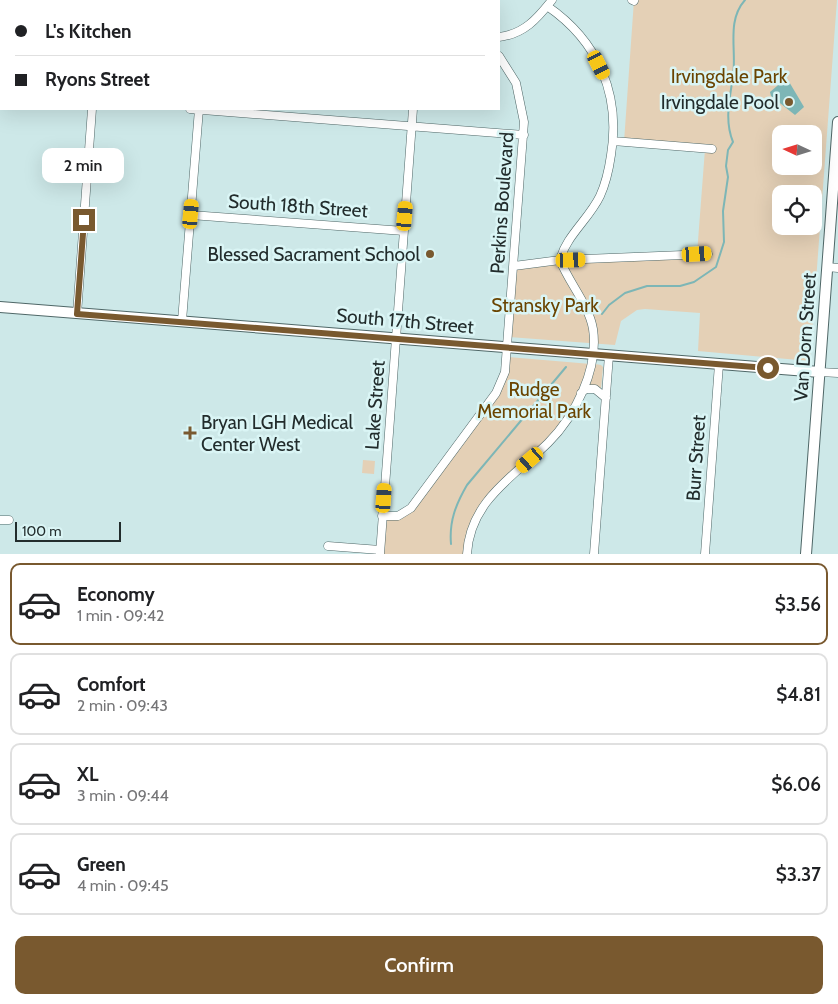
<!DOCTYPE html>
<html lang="en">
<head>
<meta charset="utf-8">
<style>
	:root { --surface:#fff; --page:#f6f6f6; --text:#202124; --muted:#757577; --line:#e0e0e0; --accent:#79592f }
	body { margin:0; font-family:Cabin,sans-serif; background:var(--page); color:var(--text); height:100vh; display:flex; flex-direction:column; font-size:19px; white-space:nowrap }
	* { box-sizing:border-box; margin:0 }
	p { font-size:16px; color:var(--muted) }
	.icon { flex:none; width:28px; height:28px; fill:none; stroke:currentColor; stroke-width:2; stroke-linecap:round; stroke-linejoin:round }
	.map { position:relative; height:554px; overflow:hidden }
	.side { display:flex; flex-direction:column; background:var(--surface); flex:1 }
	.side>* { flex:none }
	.guide { position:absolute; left:0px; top:0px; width:500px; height:110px; box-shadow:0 5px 20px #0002; display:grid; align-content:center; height:110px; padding:0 15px; background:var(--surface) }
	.needle { width:32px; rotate:274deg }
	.tools { position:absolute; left:772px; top:125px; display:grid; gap:10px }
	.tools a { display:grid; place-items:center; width:50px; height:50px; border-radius:10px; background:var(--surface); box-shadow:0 5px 20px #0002; font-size:25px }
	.scale { position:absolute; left:15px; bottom:12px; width:106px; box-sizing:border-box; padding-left:5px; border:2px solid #222c2c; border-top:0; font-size:14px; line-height:18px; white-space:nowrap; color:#222c2c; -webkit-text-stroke:4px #daf5f5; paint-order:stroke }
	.end { position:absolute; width:22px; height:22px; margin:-11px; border:6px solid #79592f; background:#fff; box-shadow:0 0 0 2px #fff }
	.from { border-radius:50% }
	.bubble { position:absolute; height:35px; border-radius:10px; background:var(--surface); box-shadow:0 5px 20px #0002; font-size:16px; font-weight:600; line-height:35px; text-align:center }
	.car { position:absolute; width:15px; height:30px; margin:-15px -8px; border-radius:6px; box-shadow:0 0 4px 1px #0007; background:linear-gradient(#f5c518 24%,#345 0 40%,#f5c518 0 76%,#345 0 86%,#f5c518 0) }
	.guide b { display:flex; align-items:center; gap:18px; height:48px; font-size:19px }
	.guide b+b { border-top:1px solid var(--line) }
	.guide i { width:12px; height:12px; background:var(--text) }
	ul { padding:9px 0 0; list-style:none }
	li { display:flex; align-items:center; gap:15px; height:82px; margin:0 10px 8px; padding:0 5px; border:2px solid var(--line); border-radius:10px }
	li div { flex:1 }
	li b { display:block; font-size:19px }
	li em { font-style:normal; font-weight:600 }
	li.current { border-color:var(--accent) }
	li>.icon { width:45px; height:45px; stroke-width:1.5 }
	.primary-button { display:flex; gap:10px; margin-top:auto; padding:10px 15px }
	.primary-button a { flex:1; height:58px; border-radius:10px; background:var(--accent); color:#fff; font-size:20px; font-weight:600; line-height:58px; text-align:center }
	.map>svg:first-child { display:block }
	.green { fill:#e4d0b6; fill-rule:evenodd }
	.water { fill:#7db6b6 }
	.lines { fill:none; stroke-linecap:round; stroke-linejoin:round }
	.stream { stroke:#7db6b6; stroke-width:2 }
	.minor-casing { stroke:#4f6767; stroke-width:9 }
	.major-casing { stroke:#4f6767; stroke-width:12 }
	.minor { stroke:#fff; stroke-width:8 }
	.major { stroke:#fff; stroke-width:10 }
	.route { stroke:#79592f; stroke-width:6 }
	.poi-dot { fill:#79592f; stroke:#daf5f5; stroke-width:2 }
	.labels { text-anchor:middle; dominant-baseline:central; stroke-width:5; stroke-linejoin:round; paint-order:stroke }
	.park-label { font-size:19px; fill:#6a4401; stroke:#daf5f5 }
	.poi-label { font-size:19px; fill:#222c2c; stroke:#daf5f5; text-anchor:end }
	.street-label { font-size:19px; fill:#222c2c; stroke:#daf5f5 }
</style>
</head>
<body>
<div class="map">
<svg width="838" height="554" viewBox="0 0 838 554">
	<rect width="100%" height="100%" fill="#cde8e8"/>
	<!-- green -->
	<path class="green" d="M634,0H837L810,361L698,351L700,313L645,309L637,310L621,321L615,345L509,337L514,266L697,254L705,149L624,142ZM781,134H814V166H781ZM781,194H814V226H781Z
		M507,357L591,364L589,375L561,428L481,507L467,554H380L382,516L405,513L496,393Z
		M595,364L601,365L603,367L601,389L589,386Z
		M363,460L375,461L374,474L362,473Z"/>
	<!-- water -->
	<path class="water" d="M784,80H788L804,107L795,115L771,96L770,92Z"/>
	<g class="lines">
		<!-- stream -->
		<path class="stream" d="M602,314L609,305L625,293L647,286H680L694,282L716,267L724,242L723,211L728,177L726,166L728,150L733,142C724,120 730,98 733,76C737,51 726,21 745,0
			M451,544C449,521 456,504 467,485L566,367"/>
		<defs>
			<path id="minor" d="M160,0L176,1
				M632,0L634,1
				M100,1V0
				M207,1V0
				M314,1V0
				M421,1V0
				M499,37C524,34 537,19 552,0
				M0,94H1
				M190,109L524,135
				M613,141L712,149
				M191,215L404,231
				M514,266L560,260L708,254
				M827,267L838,268
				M77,314L92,109
				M182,321L199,109
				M820,372L838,373
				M581,393L586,389H595L606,398
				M382,516H398L411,508L496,393L505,372L524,122L516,83L499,56
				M0,520H9
				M328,546L380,550
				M380,554L413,109
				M467,554C470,501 513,477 548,443C575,416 599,369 593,329C589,305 569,283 560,260C566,236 589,219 600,196C606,183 609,169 611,155C621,94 598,41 547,6
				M594,554L609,355
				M705,554L719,364"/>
			<path id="major" d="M0,307L820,372
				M806,554L838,122"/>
		</defs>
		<!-- minor casing -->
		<use href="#minor" class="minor-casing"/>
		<!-- major casing -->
		<use href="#major" class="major-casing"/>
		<!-- minor -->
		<use href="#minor" class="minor"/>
		<!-- major -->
		<use href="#major" class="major"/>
	</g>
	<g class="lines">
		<!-- route -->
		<path class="route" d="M84,220L77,314L768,368"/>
	</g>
	<!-- markers -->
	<g class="poi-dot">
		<circle cx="789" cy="102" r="5"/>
		<circle cx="430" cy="254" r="5"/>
		<path d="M187.5 425.5h5v5h5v5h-5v5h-5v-5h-5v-5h5z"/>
	</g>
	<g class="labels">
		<!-- park labels -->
		<g class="park-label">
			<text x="729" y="76">Irvingdale Park</text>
			<text x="545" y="305">Stransky Park</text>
			<text x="534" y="389">Rudge<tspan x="534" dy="22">Memorial Park</tspan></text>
		</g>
		<!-- poi labels -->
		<g class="poi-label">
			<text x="779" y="102">Irvingdale Pool</text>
			<text x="420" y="254">Blessed Sacrament School</text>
			<text x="201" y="422" text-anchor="start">Bryan LGH Medical<tspan x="201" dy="22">Center West</tspan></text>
		</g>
		<!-- street labels -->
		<g class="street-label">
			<text transform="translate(502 203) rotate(-86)">Perkins Boulevard</text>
			<text transform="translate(298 206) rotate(4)">South 18th Street</text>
			<text transform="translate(405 321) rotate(5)">South 17th Street</text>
			<text transform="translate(805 337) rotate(-86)">Van Dorn Street</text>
			<text transform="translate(375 405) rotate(-86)">Lake Street</text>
			<text transform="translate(696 458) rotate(-86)">Burr Street</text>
		</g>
	</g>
</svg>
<div class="tools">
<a><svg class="needle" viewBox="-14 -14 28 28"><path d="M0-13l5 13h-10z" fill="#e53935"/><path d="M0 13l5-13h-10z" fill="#757577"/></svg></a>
<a><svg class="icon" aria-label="locate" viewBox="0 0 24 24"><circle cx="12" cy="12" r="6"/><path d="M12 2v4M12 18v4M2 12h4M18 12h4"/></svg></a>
</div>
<div class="scale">100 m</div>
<i class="end from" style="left:768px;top:368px"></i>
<i class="end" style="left:84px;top:220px"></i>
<div class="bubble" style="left:42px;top:148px;width:82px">2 min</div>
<i class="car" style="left:599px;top:65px;rotate:153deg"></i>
<i class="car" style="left:191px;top:214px;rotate:5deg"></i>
<i class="car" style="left:405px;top:216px;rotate:5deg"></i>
<i class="car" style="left:697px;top:254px;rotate:87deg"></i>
<i class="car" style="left:571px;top:260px;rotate:88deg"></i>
<i class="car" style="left:530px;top:460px;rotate:229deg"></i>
<i class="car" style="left:384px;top:498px;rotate:4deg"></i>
<div class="guide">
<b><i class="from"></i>L's Kitchen</b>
<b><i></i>Ryons Street</b>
</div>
</div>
<section class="side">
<ul>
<li class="current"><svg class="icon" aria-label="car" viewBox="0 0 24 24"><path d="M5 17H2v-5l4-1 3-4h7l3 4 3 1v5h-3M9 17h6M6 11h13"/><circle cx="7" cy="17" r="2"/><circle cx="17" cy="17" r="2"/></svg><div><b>Economy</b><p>1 min · 09:42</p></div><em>$3.56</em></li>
<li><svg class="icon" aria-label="car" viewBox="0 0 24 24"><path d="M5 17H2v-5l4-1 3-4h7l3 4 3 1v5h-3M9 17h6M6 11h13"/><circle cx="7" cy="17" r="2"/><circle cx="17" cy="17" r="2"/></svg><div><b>Comfort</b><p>2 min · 09:43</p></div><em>$4.81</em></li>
<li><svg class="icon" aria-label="car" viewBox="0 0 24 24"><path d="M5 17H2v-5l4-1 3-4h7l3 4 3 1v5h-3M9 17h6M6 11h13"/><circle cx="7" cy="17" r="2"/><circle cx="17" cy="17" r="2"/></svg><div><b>XL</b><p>3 min · 09:44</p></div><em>$6.06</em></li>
<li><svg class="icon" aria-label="car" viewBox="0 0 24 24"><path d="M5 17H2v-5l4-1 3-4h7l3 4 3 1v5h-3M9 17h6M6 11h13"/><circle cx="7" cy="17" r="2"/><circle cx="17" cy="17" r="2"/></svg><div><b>Green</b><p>4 min · 09:45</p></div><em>$3.37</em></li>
</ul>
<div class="primary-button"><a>Confirm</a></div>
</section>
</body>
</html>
